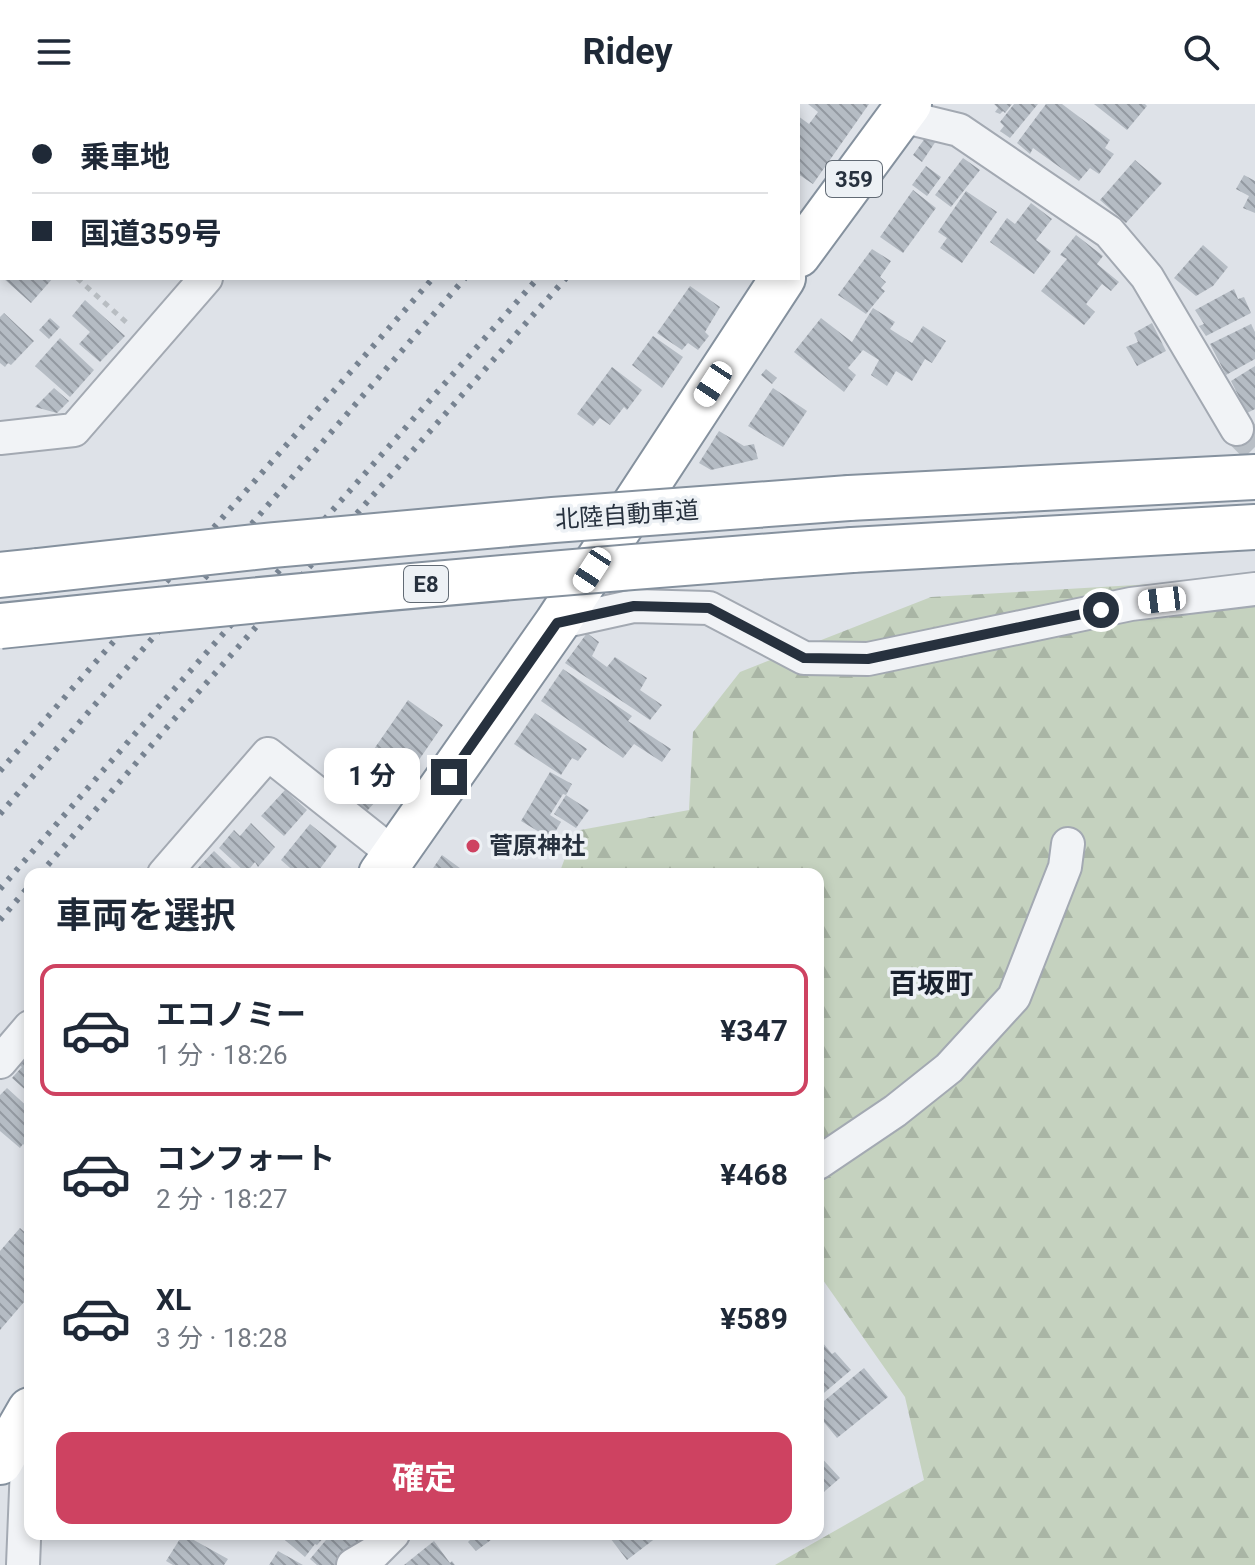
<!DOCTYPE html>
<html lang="ja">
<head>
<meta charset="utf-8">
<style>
	:root { --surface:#fff; --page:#f6f6f7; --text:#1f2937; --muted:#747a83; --line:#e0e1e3; --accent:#ce4261 }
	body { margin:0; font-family:Roboto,"Noto Sans JP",sans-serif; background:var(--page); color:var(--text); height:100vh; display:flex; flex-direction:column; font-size:30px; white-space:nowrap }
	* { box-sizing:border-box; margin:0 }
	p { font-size:26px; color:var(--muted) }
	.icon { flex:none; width:44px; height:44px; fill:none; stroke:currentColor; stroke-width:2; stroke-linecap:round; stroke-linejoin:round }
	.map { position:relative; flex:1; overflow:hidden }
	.sheet { position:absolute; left:24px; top:764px; width:800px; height:672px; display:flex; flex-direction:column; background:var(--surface); border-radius:16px; box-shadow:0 4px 12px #0003 }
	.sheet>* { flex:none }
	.top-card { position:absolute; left:0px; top:0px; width:800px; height:176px; box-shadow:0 4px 12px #0003; display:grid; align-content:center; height:176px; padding:0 32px; background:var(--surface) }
	.end { position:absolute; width:36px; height:36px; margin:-18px; border:10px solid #27313e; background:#fff; box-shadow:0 0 0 4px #fff }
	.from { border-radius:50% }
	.bubble { position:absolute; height:56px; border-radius:16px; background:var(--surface); box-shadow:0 4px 12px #0003; font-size:26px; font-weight:700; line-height:56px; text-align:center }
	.car { position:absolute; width:24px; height:48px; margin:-24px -12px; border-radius:10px; box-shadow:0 0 6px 2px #0007; background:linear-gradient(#fff 24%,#345 0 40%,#fff 0 76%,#345 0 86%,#fff 0) }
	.top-card b { display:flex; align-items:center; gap:28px; height:76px; font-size:30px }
	.top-card b+b { border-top:2px solid var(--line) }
	.top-card i { width:20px; height:20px; background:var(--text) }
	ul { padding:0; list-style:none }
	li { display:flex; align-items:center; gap:24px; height:132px; margin:0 16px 12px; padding:0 16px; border:4px solid transparent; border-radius:16px }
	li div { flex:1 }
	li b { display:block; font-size:30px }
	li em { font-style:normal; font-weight:700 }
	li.on { border-color:var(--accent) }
	li>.icon { width:72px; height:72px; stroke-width:1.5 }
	h2 { padding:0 32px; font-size:36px; line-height:96px }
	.button { display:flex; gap:16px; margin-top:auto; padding:16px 32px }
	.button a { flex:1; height:92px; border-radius:16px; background:var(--accent); color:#fff; font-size:32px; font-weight:700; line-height:92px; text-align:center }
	header { display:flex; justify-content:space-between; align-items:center; height:104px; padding:0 32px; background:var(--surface); font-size:36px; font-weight:700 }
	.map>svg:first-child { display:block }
	.forest { fill:url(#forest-firs) }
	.building { fill:url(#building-back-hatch) }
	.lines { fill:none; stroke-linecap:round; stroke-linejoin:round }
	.street-tunnel { stroke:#b9bfc6; stroke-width:32; stroke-dasharray:32 16; stroke-linecap:butt }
	.street-casing { stroke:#a3a9b2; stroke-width:36 }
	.highway-casing { stroke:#85919e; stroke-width:48 }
	.path { stroke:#b8bdc2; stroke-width:5; stroke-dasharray:6 6; stroke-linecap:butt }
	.street { stroke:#f1f3f6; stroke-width:32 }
	.highway { stroke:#fff; stroke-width:44 }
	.rail { stroke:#778391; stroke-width:6; stroke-dasharray:4 8; stroke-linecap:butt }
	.highway-bridge-casing { stroke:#85919e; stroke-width:48; stroke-linecap:butt }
	.highway-bridge { stroke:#fff; stroke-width:44 }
	.route { stroke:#27313e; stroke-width:10 }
	.poi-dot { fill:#ce4261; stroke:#edf1f5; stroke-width:3 }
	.labels { text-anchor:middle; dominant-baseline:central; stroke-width:7; stroke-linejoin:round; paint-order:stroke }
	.shield { fill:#edf1f5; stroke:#626b75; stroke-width:2 }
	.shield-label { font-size:22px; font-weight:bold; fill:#27313e }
	.street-label { font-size:24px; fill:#27313e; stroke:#edf1f5 }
	.poi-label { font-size:24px; font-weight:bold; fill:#27313e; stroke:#edf1f5; text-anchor:start }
	.quarter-label { font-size:28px; font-weight:bold; fill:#1a222f; stroke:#edf1f5 }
</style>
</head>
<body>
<header><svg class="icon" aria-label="menu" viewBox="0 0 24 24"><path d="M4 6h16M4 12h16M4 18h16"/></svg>Ridey<svg class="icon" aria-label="search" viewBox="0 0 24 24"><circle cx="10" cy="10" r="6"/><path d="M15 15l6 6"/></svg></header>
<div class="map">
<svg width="1255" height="1461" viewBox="0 0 1255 1461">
	<defs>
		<pattern id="forest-firs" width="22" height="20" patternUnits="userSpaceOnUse" patternTransform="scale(2)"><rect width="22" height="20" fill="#c5d2bf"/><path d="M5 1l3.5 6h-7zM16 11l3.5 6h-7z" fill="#a9b5a5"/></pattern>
		<pattern id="building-back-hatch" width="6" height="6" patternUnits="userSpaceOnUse" patternTransform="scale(2)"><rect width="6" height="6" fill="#b5bcc4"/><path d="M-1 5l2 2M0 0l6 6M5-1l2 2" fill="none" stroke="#9399a1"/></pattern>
	</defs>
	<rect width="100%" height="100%" fill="#dee2e8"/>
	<!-- forest -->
	<path class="forest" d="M1255,474V1461H775L924,1376L905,1293L818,1169V770H559L575,727L689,706L693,628L740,568L931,493Z"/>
	<!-- building -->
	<path class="building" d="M808,0H869L813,80L798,70V12L809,20L818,8Z
		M994,0H1012L1005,9L1003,7L1000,10L995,8L998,4Z
		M1014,0H1038L1010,34L1000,27L1004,22L1000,18Z
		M1046,0H1062L1110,36L1105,44L1114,50L1099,70L1090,64L1079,77L1033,44L1030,50L1017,39Z
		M1094,0H1145L1147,2L1127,26Z
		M928,30L936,37L922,58L913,51Z
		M963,54L980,66L951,103L935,91Z
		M1135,56L1162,79L1126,119L1100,96Z
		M926,62L941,73L927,92L912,81Z
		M1244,71L1255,77V109L1243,104L1249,92L1236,85Z
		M913,86L936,104L903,149L880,133Z
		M966,87L997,108L962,159L940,144L947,134L938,128Z
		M1031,99L1052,115L1036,136L1051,147L1034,170L990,138L1007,114L1015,120Z
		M1076,131L1103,152L1097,160L1119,178L1111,187L1102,180L1086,200L1095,208L1084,221L1041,187L1067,155L1060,151Z
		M1203,141L1228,163L1213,182L1196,192L1174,174Z
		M872,145L891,157L880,173L886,178L881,184L885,187L866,210L838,191Z
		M3,174H53L31,199Z
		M690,182L720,203L705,228L709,232L698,246L688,239L682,246L657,229Z
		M1234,185L1238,195L1244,193L1251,209L1206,232L1199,222L1204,220L1195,206Z
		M85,196L125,232L100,258L79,240L90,228L72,212Z
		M873,204L895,218L890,225L912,239L923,222L946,237L932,259L925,255L912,277L896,267L887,282L871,271L879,256L863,246L848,264L856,271L844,288L794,248L821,214L852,238Z
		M4,209L34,237L11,261L8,259L5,263L0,259V213Z
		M50,214L60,223L49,235L39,226Z
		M1152,219L1166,247L1137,262L1126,243L1138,238L1134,229Z
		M1251,220L1255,228V255L1226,271L1210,240Z
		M653,232L683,253L662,284L632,261Z
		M60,234L94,266L70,293L35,262Z
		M1255,262V305L1247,309L1231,277Z
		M612,263L642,286L627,306L624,303L610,321L600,314L593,322L577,310Z
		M766,265L777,274L772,280L761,271Z
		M54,284L69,297L57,309L35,303Z
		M773,284L807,307L783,343L748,322Z
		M719,327L744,342L754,340L758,355L711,366L699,359Z
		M587,529L599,538L592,552L607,563L615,553L647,574L640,586L662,601L650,616L565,559Z
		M563,565L632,612L628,617L671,645L662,658L634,640L623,654L541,597Z
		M408,596L443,621L392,695L356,671Z
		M535,609L587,645L578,657L572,654L561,671L514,640Z
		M550,668L572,680L566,691L563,690L550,711L561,718L551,735L521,717Z
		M359,677L377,696L367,707L348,689Z
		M285,686L307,706L284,732L261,712Z
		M566,691L589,706L576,724L554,710Z
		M251,719L275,743L258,763L255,758L246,769L219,744L234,726L240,732Z
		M310,720L337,742L316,770H297L281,756Z
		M214,747L238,770H197L194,768Z
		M442,751L468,770H429Z
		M30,946V990L12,974L22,963L18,960Z
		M7,984L30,1005V1046L23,1040L20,1044L0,1027V991Z
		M20,1124L30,1133V1191L0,1226V1147Z
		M818,1233L832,1250L835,1248L851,1266L818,1294Z
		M864,1264L888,1293L837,1334L818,1311V1302Z
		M818,1350L840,1374L818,1393Z
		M183,1430L228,1455L224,1461H173L166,1457Z
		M291,1430H327L317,1441L315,1440L305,1453L285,1436Z
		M331,1430H365L369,1433L343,1452L336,1461H317L310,1455Z
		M466,1430H499L476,1447L468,1438L470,1436Z
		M607,1430H661L627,1456Z
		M434,1437L450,1459L452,1457L455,1461H404Z
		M278,1447L303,1461H269Z"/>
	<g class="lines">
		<!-- street-tunnel -->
		<path class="street-tunnel" d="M1237,325L1255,343"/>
		<defs>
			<path id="street" d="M358,2L360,0
				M901,12L959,26L1109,128L1147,173L1237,325
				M0,334L74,326L206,174
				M557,519L634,502L709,504L804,554L868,555L1131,500L1255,485
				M164,770L268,650L395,751
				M0,958L30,923
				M818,1059L895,1007L949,964L1014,893L1065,763L1068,740
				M23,1461L29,1311
				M353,1461L375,1448L393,1430"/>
			<path id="highway" d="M798,151L909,0
				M849,394L1255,373
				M852,446L1255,423
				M0,471L37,467
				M381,770L557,519L783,174
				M0,1358L30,1306"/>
		</defs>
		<!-- street casing -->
		<use href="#street" class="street-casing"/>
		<!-- highway casing -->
		<use href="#highway" class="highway-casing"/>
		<!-- path -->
		<path class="path" d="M0,105L2,106
			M77,174L127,219"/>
		<!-- street -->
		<use href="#street" class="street"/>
		<!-- highway -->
		<use href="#highway" class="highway"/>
		<!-- rail -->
		<path class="rail" d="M583,2L585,0
			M614,2L615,0
			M691,2L693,0
			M718,2L720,0
			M0,667L433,174
			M0,710L465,174
			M40,770L169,621L566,174
			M0,785L154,608L538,174
			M0,816L30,781"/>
		<defs>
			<path id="highway-bridge" d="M37,467L274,441L553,416L849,394
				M0,522C284,492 568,467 852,446"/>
		</defs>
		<!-- highway-bridge casing -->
		<use href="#highway-bridge" class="highway-bridge-casing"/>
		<!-- highway-bridge -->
		<use href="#highway-bridge" class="highway-bridge"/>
	</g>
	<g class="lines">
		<!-- route -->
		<path class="route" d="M449,673L557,519L634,502L709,504L804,554L868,555L1101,506"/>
	</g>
	<!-- markers -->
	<circle class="poi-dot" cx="473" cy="742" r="8"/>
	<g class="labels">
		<!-- shield labels -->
		<g class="shield">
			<rect x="826" y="57" width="56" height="36" rx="6"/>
			<rect x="404" y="462" width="44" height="36" rx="6"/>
		</g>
		<g class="shield-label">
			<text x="854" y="75">359</text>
			<text x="426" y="480">E8</text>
		</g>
		<!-- street labels -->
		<g class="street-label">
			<text transform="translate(627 411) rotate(-4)">北陸自動車道</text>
		</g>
		<!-- poi labels -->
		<g class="poi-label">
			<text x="489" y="742">菅原神社</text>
		</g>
		<!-- quarter labels -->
		<g class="quarter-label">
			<text x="931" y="879">百坂町</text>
		</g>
	</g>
</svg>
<i class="end from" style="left:1101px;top:506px"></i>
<i class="end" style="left:449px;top:673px"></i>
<div class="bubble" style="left:324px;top:644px;width:96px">1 分</div>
<i class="car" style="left:713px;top:280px;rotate:213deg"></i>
<i class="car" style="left:592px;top:466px;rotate:213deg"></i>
<i class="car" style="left:1162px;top:496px;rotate:263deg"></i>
<div class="top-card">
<b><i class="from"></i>乗車地</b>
<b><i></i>国道359号</b>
</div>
<section class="sheet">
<h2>車両を選択</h2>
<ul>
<li class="on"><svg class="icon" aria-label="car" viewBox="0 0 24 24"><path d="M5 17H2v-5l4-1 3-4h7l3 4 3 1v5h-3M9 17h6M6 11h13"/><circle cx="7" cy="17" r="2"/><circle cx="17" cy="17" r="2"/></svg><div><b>エコノミー</b><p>1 分 · 18:26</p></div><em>¥347</em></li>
<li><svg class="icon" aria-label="car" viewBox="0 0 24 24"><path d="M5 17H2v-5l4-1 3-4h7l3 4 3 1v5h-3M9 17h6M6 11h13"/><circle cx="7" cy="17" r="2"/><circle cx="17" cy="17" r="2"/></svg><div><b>コンフォート</b><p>2 分 · 18:27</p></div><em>¥468</em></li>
<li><svg class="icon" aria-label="car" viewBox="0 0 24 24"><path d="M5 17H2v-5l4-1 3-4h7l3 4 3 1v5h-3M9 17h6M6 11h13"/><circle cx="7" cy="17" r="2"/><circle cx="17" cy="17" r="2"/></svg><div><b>XL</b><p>3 分 · 18:28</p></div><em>¥589</em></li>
</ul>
<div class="button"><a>確定</a></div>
</section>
</div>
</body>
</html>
